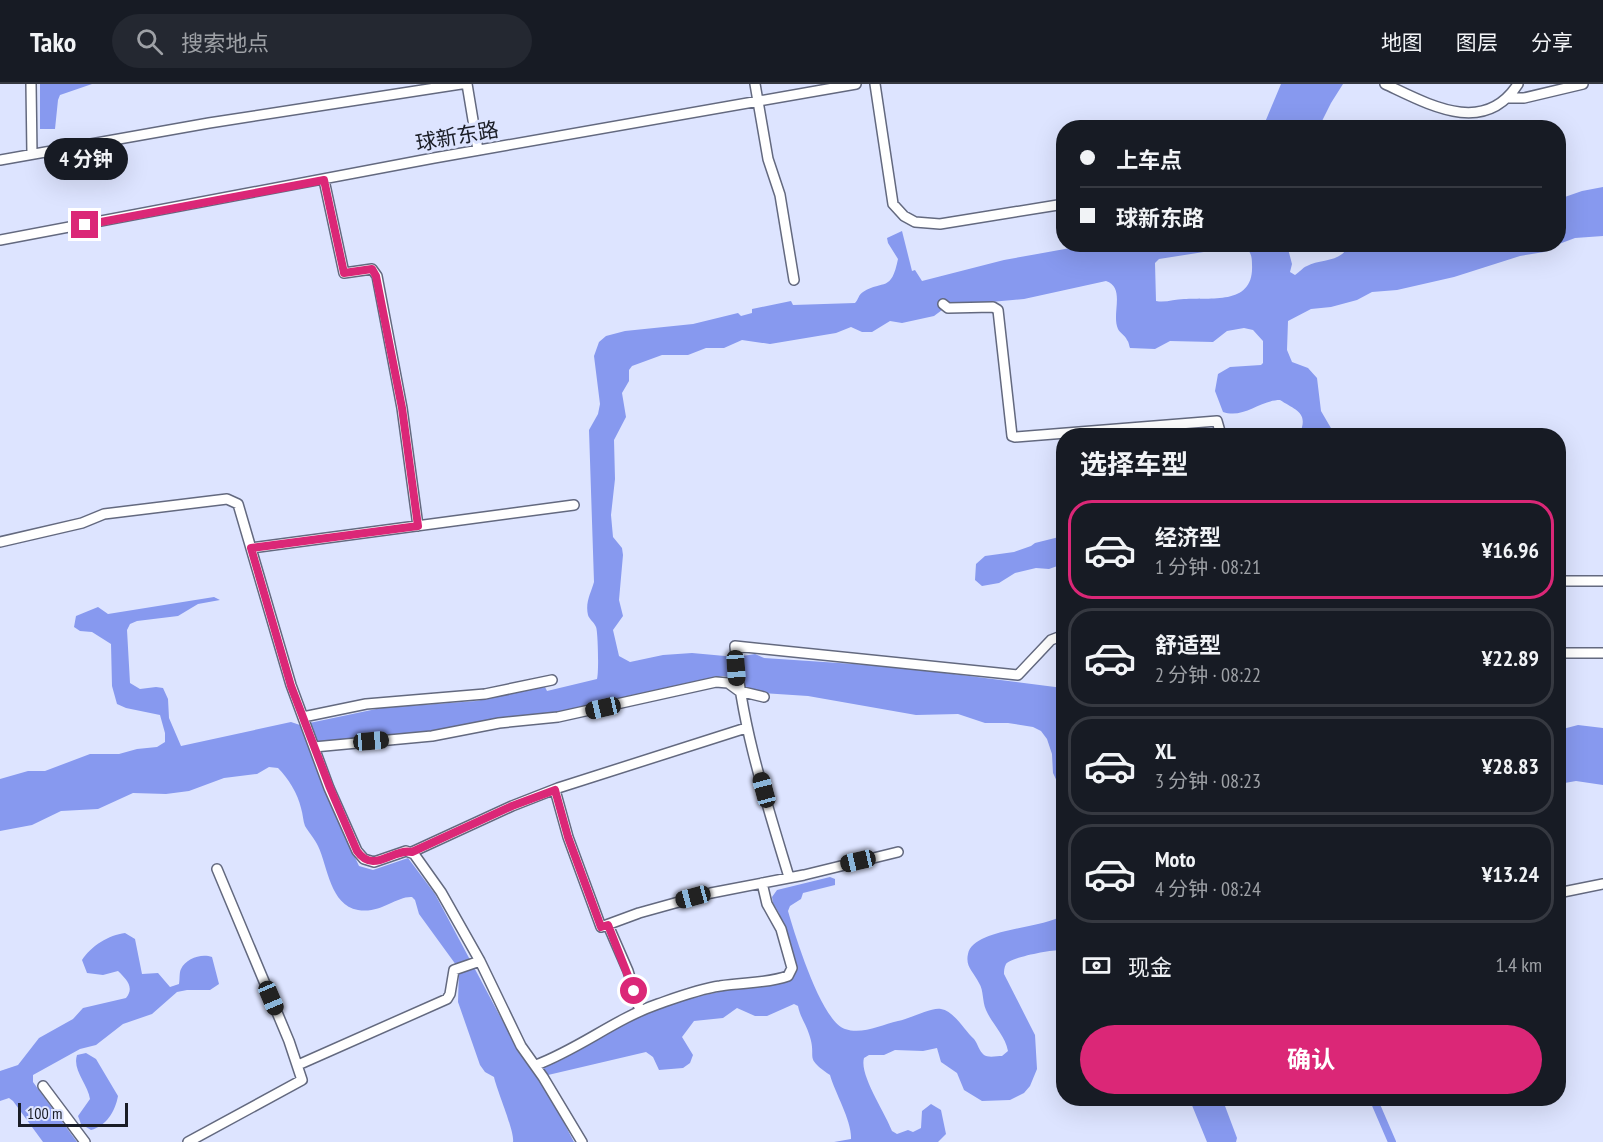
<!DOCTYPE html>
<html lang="zh">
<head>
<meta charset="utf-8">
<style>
	:root { --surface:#171b24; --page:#242831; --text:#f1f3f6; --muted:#9ea1a6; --line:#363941; --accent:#db2777 }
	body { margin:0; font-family:"PT Sans Narrow","Noto Sans SC",sans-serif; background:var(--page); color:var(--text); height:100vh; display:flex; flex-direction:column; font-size:22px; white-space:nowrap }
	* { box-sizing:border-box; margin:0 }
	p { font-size:20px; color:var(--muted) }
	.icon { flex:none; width:33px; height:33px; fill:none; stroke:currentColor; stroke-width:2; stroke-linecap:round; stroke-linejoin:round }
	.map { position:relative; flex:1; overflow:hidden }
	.sheet { position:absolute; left:1056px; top:344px; width:510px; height:678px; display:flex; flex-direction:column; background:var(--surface); border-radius:24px; box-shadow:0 6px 24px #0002 }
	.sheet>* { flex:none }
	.banner { position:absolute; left:1056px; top:36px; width:510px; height:132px; border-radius:24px; box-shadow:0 6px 24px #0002; display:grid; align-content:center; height:132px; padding:0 24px; background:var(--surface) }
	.scale { position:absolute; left:18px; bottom:15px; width:110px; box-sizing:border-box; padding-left:6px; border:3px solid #1a1d26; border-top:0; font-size:16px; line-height:21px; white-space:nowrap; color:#1a1d26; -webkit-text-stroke:4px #dde4ff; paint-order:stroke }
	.end { position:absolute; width:27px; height:27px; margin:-14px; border:8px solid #db2777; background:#fff; box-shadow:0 0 0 3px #fff }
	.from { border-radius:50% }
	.bubble { position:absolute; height:42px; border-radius:21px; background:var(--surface); box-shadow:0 6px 24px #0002; font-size:20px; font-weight:700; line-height:42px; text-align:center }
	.car { position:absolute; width:18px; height:36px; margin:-18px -9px; border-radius:8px; box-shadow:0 0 4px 2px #0007; background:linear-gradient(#222 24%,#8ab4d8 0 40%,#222 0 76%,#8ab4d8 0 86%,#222 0) }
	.banner b { display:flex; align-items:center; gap:21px; height:57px; font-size:22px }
	.banner b+b { border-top:2px solid var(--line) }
	.banner i { width:15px; height:15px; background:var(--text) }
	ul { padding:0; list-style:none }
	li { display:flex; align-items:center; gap:18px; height:99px; margin:0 12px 9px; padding:0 12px; border:3px solid var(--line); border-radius:24px }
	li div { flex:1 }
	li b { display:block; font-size:22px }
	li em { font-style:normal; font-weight:700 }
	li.active { border-color:var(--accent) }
	li>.icon { width:54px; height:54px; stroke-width:1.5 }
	h2 { padding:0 24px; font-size:27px; line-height:72px }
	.pay { display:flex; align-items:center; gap:15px; height:66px; padding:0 24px; font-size:22px }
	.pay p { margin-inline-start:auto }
	.action { display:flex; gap:12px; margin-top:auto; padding:12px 24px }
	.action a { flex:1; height:69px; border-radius:36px; background:var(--accent); color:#fff; font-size:24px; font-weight:700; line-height:69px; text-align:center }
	header { display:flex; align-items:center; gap:36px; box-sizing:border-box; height:84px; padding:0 30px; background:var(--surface); border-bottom:2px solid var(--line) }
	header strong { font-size:28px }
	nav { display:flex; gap:33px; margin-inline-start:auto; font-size:21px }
	.search { width:420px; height:54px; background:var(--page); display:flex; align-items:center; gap:15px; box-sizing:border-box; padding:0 21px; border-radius:33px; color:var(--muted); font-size:22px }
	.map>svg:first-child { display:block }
	.water { fill:#8799ef; fill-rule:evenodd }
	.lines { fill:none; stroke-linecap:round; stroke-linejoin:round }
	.canal { stroke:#8799ef; stroke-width:8 }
	.minor-casing { stroke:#63697f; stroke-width:12 }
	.minor { stroke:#fff; stroke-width:9 }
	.route { stroke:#db2777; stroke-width:8 }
	.labels { text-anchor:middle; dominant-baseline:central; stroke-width:6; stroke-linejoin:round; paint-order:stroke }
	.street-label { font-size:21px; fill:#1a1d26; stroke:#dde4ff }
</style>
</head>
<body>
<header>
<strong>Tako</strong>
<div class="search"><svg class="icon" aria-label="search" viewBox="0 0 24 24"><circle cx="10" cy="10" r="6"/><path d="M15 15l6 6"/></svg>搜索地点</div>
<nav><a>地图</a><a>图层</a><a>分享</a></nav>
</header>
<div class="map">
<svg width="1603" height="1058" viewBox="0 0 1603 1058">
	<rect width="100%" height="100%" fill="#dde4ff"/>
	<!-- water -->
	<path class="water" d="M40,0H92L60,11L58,16L55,45H40Z
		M1281,0H1343L1331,19L1319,43H1263Z
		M1603,103V152L1575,154L1559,160V115L1582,107Z
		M902,147L912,187L915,186L922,197L1004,176L1087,161H1287L1292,180L1290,188L1295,191C1300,188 1302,184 1307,182C1319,175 1345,178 1347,161H1558L1544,168L1520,172L1454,193L1397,206L1372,208L1357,216L1331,223L1311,225L1288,237L1287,266L1292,278L1308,284L1317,294L1321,327L1335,351H1299C1310,328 1295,326 1280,316C1260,316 1244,335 1223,328L1215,307L1218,290L1230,283L1261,281L1263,279V257L1253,246L1244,244L1227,247L1213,258L1170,257L1155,265L1130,264C1129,262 1129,258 1127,256C1125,251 1120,249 1118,245C1111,230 1126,204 1106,197L1024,215L958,221L944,217L940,222L942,226L934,232L902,239L890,237L872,248H862L851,243L836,249L770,260L742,256L724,264H706L688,271H662L632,282L629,286V297L622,309L626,333L614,356L615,395L611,431L613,453L622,464L623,471L619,516L623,532L613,546L619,572L630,578L663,571L692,569L736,573L755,570L764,574L899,583L1063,604V710L1053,689L1052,670L1047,655L1041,647L1033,643L1008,639H985L958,630L916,631L808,612L761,609L741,602L740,595L723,592L539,632L444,646L311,660L324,706L359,782L373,786L408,774L435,810L518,966L538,989L574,1058H513C515,1048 497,1007 494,993L485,988L480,981L458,918L459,885L419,830L415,816L412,813C396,812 381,830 358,826C330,821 328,783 318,762C315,755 309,749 305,742C303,737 303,730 301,724C298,710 288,694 278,684L269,683L257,690L224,694L189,707L166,710L133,709L98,725L61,727L32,741L0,747V695L28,687H45L90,670H119L137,665L157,663L165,658V649L160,631L126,624L117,620L112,602L111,560L92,548L80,547L74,543L76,532L98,523L108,530L214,513L220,516L198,520L178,532L137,537L130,540L127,546L130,599L140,605L156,603L163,604L168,615L169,634L181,662L291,638L300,641L381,624L476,617L545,603L547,607L597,595C599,589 598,547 596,543C594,538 589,535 588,531C585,518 591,509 594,498L589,346L598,330L600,320L594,272L599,258L606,252L625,247L693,240L738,229L741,232L752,229V225L791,217L793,221L855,219C859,215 858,211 863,208C884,195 891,209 898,175L888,159L887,154ZM1242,162C1251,166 1252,172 1252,181C1254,222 1211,213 1184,215C1174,215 1166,219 1156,217L1155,179L1159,175Z
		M1063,452V480L1049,485L1036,484L1015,489L999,499L982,502L975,496L976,480L985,472L1014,468L1031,462L1035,459Z
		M1578,641L1603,644V701L1576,697L1559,700V646Z
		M830,793L835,795V801L803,809L801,815L790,822L788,827C795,851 821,937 845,945C862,951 881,941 898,937C910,935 931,923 941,925C954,927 965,947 974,955C978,960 979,967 984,971C988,974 997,972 1002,972L1008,967C1005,951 992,940 986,926C982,917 984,907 979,899C974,888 965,883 968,870C973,844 1044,845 1063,831V866C1054,865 1011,873 1006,880C1004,884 1004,887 1004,890L1035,951L1037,985L1030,1002L1024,1009L1010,1016L982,1017L964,1006L957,989L941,978L937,964L923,967L895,966L884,971H869L864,974C859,991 886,1030 892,1047L897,1050L908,1046L913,1048L921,1044L922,1027L931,1020L941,1026L946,1050L938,1058H834L851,1055C852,1037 835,1009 830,991C802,972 818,975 809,950C806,940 800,933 798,922L794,920L767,932H755L737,924L723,934L694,937L682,953L693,971L690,979L683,984L659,986L653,973L646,968L548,991L542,982L576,968L633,933L669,919L732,905L783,898L793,882L779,829L773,819L772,813L777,806Z
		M125,849L135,855L142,890L158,889L170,903L179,900C180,895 179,889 181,885C186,874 202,869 212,873L219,900L210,906H187L177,908L152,930L123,940L96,961L80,965L33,991V998L77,1058H43L13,1017L9,1014L0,1017V987L18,981L39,954L73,935L83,924L126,914C135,903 126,895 118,887L103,891L87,889L82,876C91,862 109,851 125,849Z
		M86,969L96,975L118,1012C115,1028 106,1042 91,1046L81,1040L78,1032L90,1015C88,1000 72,986 77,971Z
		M1189,1014H1222L1237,1054L1236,1058H1207Z"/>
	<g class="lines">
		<!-- canal -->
		<path class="canal" d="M1373,1014L1392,1058"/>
		<defs>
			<path id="minor" d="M31,0L32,70
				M467,0L478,66
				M755,0L768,75L780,111L794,196
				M875,0L893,120L904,132L915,138L940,140L1064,120
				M1385,0C1428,20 1484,53 1518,0
				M1508,14H1524L1583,0
				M0,76L209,39L461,0
				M324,96L344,189L372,185L377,192L402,324L418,442
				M0,156L434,74L856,0
				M943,220L948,224L993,223L998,226L1012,352L1015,353L1217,337L1221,351
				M0,458L82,439L104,430L227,415L238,420L291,601L329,704L357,767L364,775L374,778L406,767L414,770L441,808L480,877L521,962L543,993L582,1058
				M251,464L574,421
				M1558,497H1603
				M1558,569H1603
				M303,633L366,620L485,610L552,596
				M314,663L432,652L499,639L558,633L716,598L728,599L739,607L764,613
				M555,706L568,753L601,843L639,829L711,809L804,791L898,768
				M412,768L512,722L558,704L746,644
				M789,793C766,717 741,641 735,562L1018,591L1051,556L1064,551
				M1558,809L1603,800
				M608,841L628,887L640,927
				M298,981L447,915L450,910L454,886L480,877
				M536,981C579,965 615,935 658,920C678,913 699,905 720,902C742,898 766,900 788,892L792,884L781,845L767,820L762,799
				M43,1002L85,1058
				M188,1058L302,996L289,957L217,785"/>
		</defs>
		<!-- minor casing -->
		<use href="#minor" class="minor-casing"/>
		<!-- minor -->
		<use href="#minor" class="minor"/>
	</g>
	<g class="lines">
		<!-- route -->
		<path class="route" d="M85,141L324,96L344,189L372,185L376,192L402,324L418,442L251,464L291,602L330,704L357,767C374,791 392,764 412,768L512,722L555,706L568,753L601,843L608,841L634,907"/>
	</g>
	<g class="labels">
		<!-- street labels -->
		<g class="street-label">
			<text transform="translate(457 52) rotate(-10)">球新东路</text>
		</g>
	</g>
</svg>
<div class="scale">100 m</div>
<i class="end from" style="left:634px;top:907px"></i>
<i class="end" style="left:85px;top:141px"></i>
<div class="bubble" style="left:44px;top:54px;width:84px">4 分钟</div>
<i class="car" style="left:736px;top:584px;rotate:176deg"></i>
<i class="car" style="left:603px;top:624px;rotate:257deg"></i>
<i class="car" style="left:371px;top:657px;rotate:85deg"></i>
<i class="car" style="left:764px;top:706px;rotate:345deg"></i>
<i class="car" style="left:858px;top:777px;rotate:257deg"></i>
<i class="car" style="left:693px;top:813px;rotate:255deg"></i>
<i class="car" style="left:271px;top:914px;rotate:157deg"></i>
<div class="banner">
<b><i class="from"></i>上车点</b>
<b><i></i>球新东路</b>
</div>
<section class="sheet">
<h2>选择车型</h2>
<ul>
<li class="active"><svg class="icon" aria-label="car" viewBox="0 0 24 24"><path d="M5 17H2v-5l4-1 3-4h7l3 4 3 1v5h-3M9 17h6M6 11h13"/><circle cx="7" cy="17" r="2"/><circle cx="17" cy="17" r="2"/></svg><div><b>经济型</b><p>1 分钟 · 08:21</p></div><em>¥16.96</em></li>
<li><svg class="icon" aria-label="car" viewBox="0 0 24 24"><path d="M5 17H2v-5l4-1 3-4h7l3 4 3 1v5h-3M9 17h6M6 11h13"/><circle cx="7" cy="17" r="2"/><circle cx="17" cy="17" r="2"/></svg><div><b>舒适型</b><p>2 分钟 · 08:22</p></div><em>¥22.89</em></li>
<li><svg class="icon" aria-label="car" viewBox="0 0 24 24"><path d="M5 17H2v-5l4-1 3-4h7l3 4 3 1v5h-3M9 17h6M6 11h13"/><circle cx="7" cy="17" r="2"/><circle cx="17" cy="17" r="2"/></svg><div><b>XL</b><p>3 分钟 · 08:23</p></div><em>¥28.83</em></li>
<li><svg class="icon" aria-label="car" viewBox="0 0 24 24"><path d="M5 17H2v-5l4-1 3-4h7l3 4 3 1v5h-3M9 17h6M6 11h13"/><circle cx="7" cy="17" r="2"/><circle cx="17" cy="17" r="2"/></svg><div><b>Moto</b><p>4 分钟 · 08:24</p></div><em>¥13.24</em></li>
</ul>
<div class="pay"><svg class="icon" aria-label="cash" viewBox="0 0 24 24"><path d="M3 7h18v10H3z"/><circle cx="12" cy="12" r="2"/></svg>现金<p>1.4 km</p></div>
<div class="action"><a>确认</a></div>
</section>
</div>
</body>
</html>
